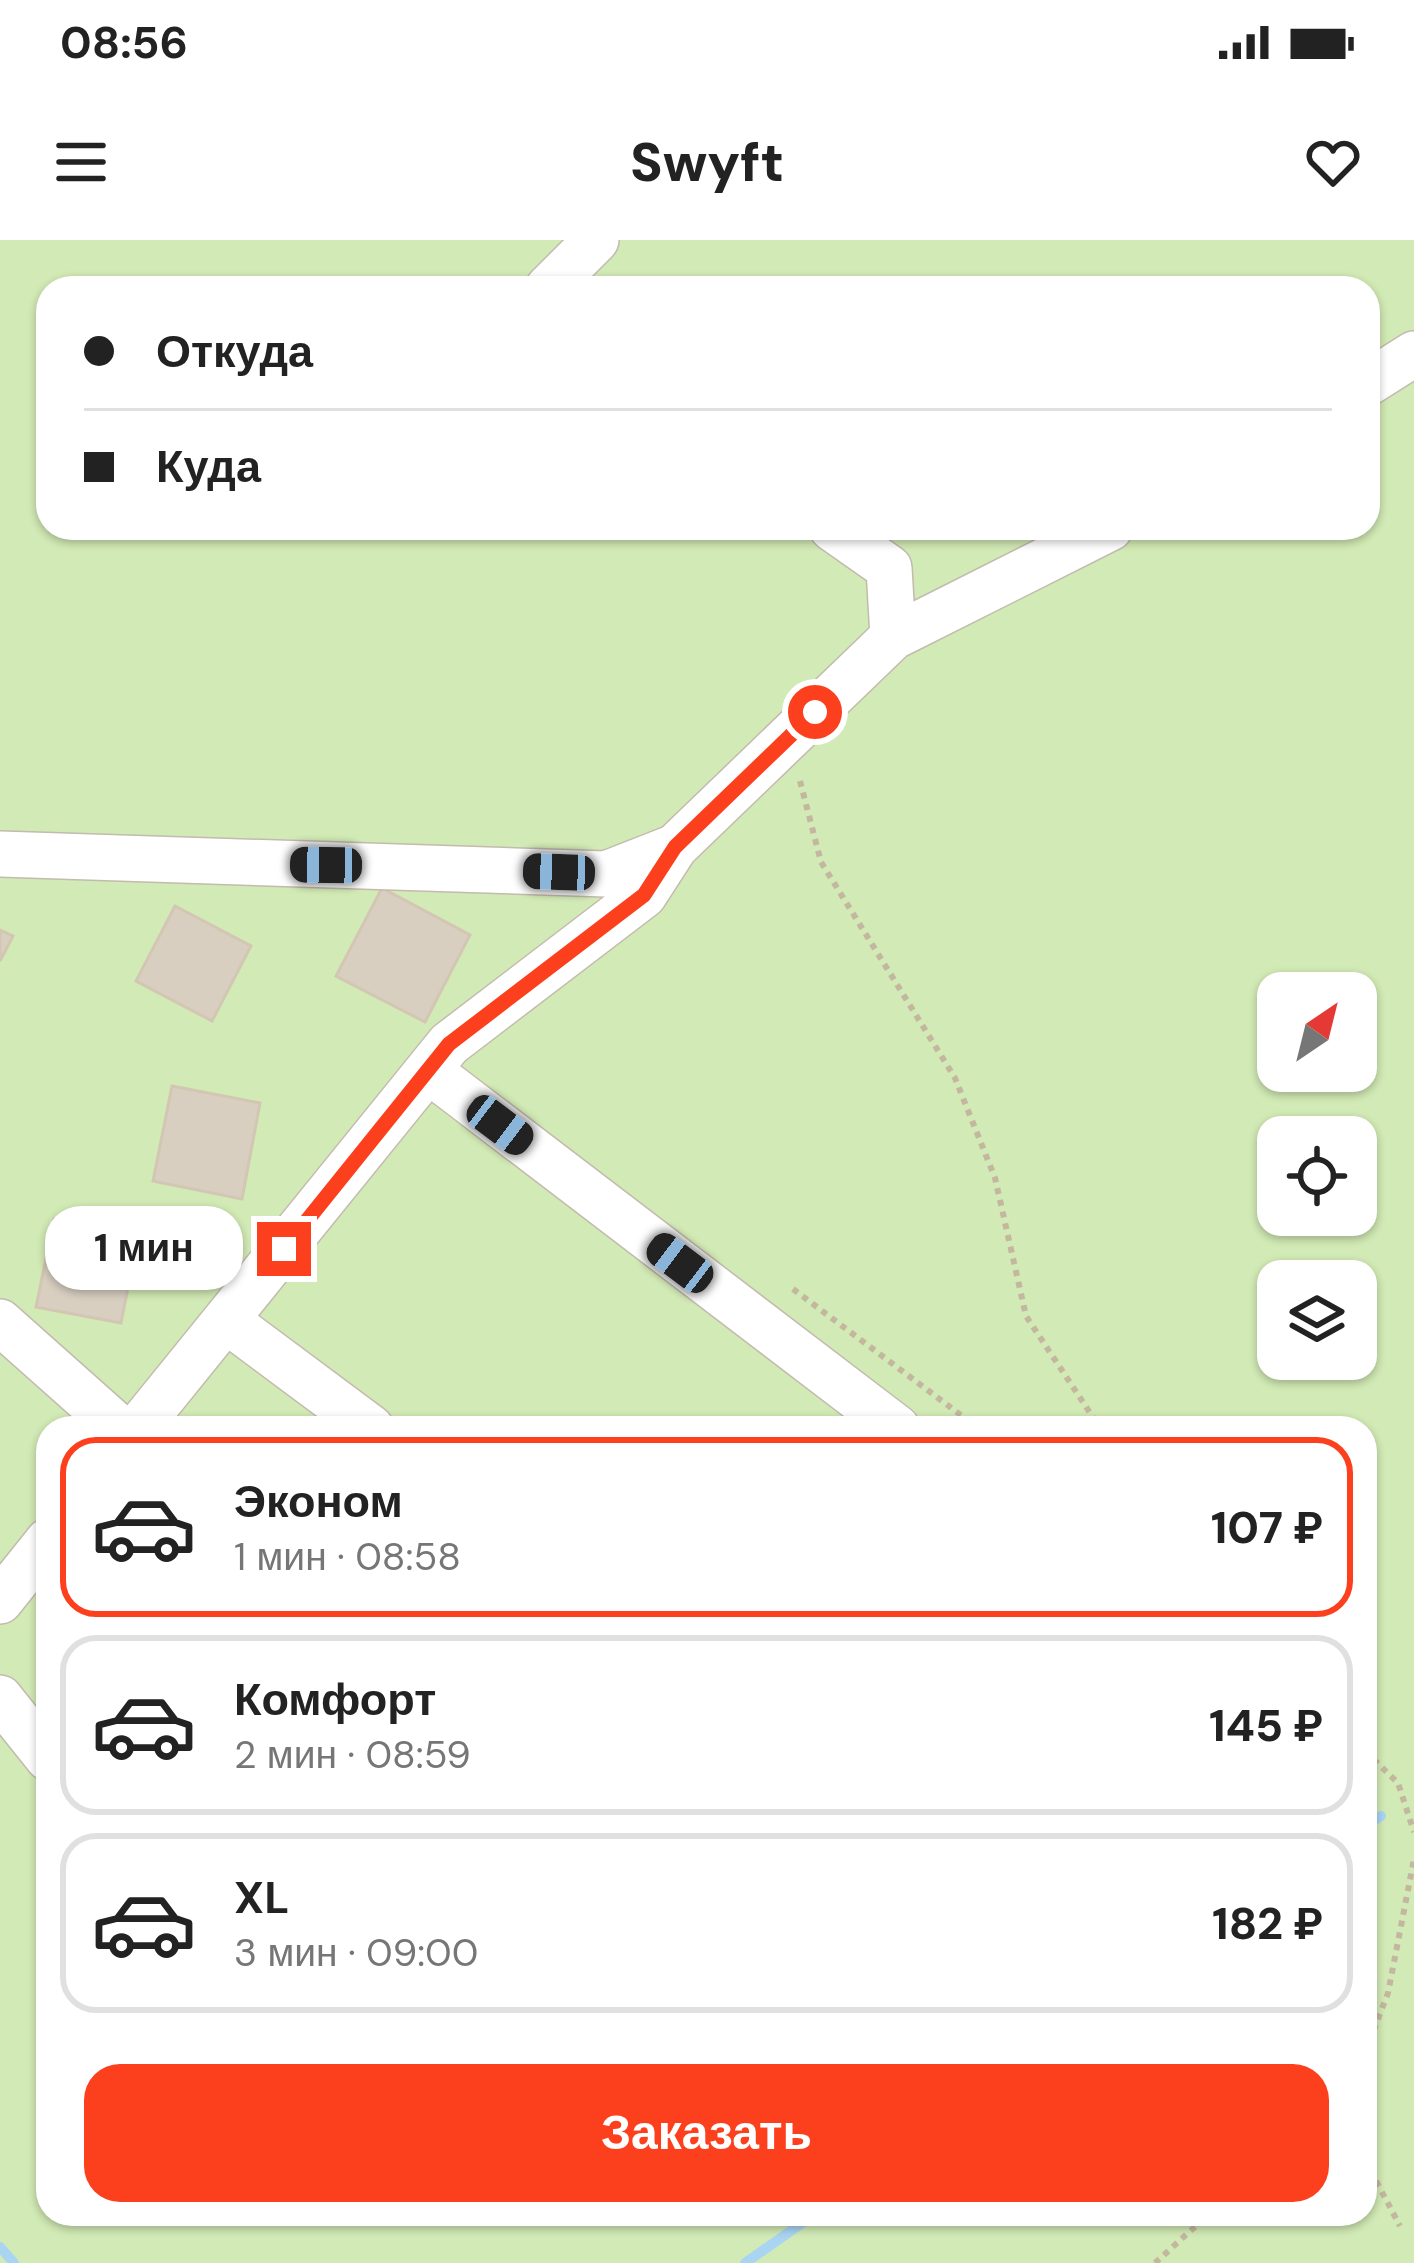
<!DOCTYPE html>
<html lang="ru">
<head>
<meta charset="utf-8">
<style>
	:root { --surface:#fff; --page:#f6f6f6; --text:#222; --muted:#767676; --line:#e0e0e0; --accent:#fc3f1d }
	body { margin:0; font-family:"DM Sans",sans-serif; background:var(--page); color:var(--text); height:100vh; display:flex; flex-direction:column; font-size:45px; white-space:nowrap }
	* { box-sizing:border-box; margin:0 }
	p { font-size:39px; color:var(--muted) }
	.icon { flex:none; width:66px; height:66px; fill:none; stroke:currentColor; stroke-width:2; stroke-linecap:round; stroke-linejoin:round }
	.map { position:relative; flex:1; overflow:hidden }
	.details { position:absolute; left:36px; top:1176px; width:1341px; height:810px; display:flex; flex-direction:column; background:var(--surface); border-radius:36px; box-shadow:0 3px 9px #0004 }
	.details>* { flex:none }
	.banner { position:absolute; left:36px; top:36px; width:1344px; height:264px; border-radius:36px; box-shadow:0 3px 9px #0004; display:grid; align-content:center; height:264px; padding:0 48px; background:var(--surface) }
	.needle { width:78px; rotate:35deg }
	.buttons { position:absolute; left:1257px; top:732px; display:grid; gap:24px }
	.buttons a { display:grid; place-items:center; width:120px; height:120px; border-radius:24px; background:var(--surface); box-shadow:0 3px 9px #0004; font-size:60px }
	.end { position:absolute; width:54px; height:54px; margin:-27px; border:15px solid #fc3f1d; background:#fff; box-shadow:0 0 0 6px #fff }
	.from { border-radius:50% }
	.bubble { position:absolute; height:84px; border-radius:36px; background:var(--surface); box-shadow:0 3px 9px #0004; font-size:39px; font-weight:800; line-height:84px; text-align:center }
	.car { position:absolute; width:36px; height:72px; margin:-36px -18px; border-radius:15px; box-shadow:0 0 9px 3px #0007; background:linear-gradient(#222 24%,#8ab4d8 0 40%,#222 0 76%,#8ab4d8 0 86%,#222 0) }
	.banner b { display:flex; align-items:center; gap:42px; height:114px; font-size:45px }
	.banner b+b { border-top:3px solid var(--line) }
	.banner i { width:30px; height:30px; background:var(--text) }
	ul { padding:21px 0 0; list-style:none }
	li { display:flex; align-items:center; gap:36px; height:180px; margin:0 24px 18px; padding:0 24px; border:6px solid var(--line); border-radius:36px }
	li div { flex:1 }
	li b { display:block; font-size:45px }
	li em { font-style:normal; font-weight:800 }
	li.active { border-color:var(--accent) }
	li>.icon { width:108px; height:108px; stroke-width:1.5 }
	.cta { display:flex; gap:24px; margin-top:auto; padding:24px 48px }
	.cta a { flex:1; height:138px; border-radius:36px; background:var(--accent); color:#fff; font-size:48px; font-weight:800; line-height:138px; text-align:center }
	.status { display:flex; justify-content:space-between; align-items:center; height:84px; padding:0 60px; background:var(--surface); direction:ltr }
	.status svg { height:33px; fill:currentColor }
	header { display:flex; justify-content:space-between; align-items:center; height:156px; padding:0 48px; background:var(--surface); font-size:54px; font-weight:800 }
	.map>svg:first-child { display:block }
	.green { fill:#d2eab5; fill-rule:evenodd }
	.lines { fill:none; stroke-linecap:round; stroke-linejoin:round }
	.stream { stroke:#a9d4f2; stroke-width:10 }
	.building { fill:#d8cfc1; stroke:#d3c7b4; stroke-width:3 }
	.minor-casing { stroke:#c2bbae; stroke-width:48 }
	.path { stroke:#c4b79f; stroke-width:6; stroke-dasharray:6 6; stroke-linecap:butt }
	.minor { stroke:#fff; stroke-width:45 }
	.route { stroke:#fc3f1d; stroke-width:15 }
</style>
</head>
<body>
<div class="status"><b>08:56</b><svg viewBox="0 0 49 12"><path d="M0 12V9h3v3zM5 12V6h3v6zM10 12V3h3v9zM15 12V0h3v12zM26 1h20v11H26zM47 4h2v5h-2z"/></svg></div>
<header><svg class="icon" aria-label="menu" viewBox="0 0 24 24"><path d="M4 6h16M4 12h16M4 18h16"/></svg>Swyft<svg class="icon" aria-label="heart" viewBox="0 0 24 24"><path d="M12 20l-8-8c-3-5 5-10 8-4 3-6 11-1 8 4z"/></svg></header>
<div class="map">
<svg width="1414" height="2023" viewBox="0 0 1414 2023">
	<rect width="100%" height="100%" fill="#f6f3ec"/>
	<!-- green -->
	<path class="green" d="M0,0H1414V2023H0ZM48,48H1368V288H48ZM1278,753H1356V831H1278ZM1278,897H1356V975H1278ZM1278,1041H1356V1119H1278ZM48,1188H1365V1974H48Z"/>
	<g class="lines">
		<!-- stream -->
		<path class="stream" d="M1365,1587L1381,1576
			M0,2007L14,2023
			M745,2023L815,1974"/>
	</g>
	<!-- building -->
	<path class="building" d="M382,648L470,695L425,782L336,736Z
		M175,666L251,706L212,781L136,741Z
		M0,690L13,696L0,721Z
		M172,846L260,863L242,959L153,941Z
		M54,979L138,996L121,1083L36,1067Z"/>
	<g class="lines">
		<defs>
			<path id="minor" d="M548,48L596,0
				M1368,143L1414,114
				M832,288L889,328L893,397
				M0,614L606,634L675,607
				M428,830L897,1188
				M226,1080L371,1188
				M0,1082L119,1188
				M138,1188L449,804L644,655L675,607L893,397L1110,288
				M0,1361L48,1301
				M0,1458L48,1518"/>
		</defs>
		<!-- minor casing -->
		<use href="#minor" class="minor-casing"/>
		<!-- path -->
		<path class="path" d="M800,541L821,622L955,838L995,938L1026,1076L1100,1188
			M793,1049L978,1188
			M1365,1511L1398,1543L1414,1592
			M1365,1813L1388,1753L1414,1619
			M1365,1920L1400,1986
			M1155,2023L1209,1974"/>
		<!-- minor -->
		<use href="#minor" class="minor"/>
	</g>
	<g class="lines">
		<!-- route -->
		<path class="route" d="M284,1009L449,804L644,655L675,607L815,472"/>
	</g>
</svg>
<div class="buttons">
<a><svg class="needle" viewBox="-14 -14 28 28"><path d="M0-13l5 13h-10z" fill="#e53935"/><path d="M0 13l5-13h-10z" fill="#767676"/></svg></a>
<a><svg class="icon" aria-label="locate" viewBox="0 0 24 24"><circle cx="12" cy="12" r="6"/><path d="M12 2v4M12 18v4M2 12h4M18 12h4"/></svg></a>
<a><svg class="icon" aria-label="layers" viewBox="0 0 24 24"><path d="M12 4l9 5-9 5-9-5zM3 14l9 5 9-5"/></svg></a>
</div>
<i class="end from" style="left:815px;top:472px"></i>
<i class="end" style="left:284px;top:1009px"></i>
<div class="bubble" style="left:45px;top:966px;width:198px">1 мин</div>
<i class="car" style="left:326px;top:625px;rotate:271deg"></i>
<i class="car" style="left:559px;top:632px;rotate:272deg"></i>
<i class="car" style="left:500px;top:885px;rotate:127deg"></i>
<i class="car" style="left:680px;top:1023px;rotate:307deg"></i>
<div class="banner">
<b><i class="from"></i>Откуда</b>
<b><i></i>Куда</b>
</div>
<section class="details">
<ul>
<li class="active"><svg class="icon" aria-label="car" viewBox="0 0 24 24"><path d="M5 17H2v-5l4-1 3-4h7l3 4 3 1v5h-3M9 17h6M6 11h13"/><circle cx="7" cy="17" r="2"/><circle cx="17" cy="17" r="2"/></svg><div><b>Эконом</b><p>1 мин · 08:58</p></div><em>107 ₽</em></li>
<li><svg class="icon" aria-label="car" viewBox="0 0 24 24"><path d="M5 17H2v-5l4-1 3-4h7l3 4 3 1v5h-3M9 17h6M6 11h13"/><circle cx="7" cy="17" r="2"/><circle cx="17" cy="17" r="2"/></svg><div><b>Комфорт</b><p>2 мин · 08:59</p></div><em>145 ₽</em></li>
<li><svg class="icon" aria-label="car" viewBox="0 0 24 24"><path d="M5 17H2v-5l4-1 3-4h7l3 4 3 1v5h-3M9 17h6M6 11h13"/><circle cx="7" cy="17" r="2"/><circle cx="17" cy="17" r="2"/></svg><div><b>XL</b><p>3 мин · 09:00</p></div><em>182 ₽</em></li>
</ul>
<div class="cta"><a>Заказать</a></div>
</section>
</div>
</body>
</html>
